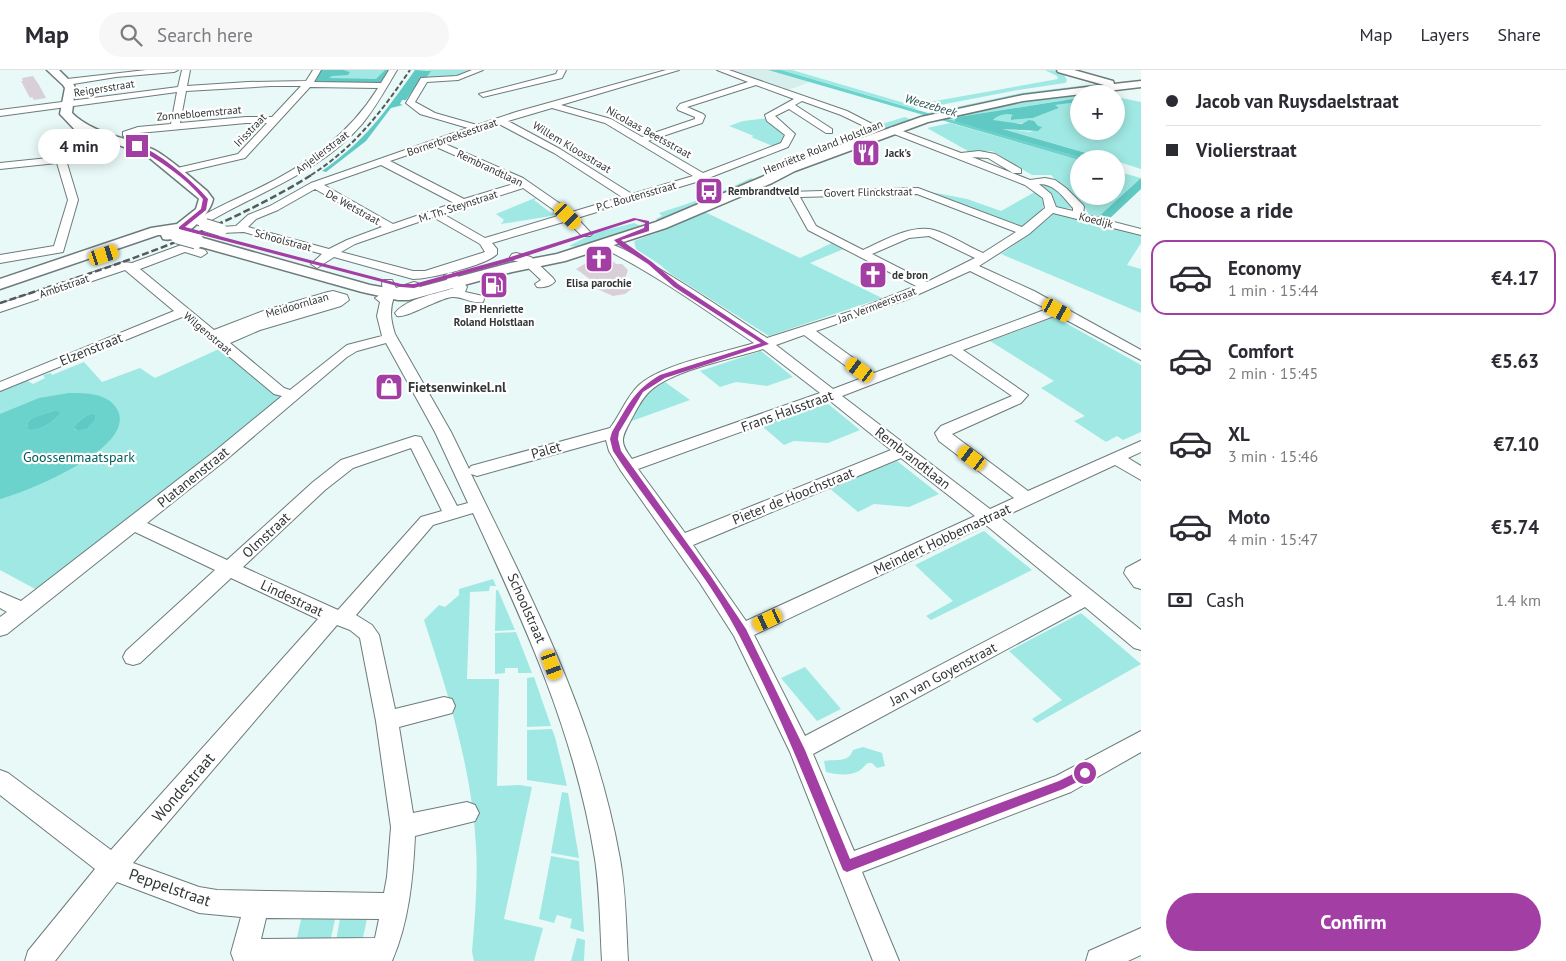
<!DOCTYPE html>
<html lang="en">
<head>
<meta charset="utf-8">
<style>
	:root { --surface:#fff; --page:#f7f7f7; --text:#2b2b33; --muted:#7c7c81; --line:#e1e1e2; --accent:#a23ea4 }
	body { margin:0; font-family:"PT Sans",sans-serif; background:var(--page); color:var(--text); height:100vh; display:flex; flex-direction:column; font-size:19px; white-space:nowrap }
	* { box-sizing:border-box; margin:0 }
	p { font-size:16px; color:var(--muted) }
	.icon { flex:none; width:28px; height:28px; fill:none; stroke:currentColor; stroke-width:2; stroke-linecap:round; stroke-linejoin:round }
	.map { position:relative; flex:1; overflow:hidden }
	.drawer { display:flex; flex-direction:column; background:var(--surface); width:425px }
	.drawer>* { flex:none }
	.hud { display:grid; align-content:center; height:110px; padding:0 25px; background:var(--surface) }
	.tools { position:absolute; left:1070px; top:15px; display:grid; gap:10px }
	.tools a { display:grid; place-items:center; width:55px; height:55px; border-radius:50%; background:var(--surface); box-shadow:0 2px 12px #0003; font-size:25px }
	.end { position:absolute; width:22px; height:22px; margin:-11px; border:6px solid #a23ea4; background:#fff; box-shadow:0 0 0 2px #fff }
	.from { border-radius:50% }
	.bubble { position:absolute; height:35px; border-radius:18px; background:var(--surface); box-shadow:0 2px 12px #0003; font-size:16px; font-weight:700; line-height:35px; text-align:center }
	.car { position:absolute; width:15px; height:30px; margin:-15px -8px; border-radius:6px; box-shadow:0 0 4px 1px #0007; background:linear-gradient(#f5c518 24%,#345 0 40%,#f5c518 0 76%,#345 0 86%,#f5c518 0) }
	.hud b { display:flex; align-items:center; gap:18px; height:48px; font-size:19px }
	.hud b+b { border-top:1px solid var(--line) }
	.hud i { width:12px; height:12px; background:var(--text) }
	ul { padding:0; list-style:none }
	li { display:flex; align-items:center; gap:15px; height:75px; margin:0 10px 8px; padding:0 15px; border:2px solid transparent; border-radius:15px }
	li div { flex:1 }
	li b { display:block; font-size:19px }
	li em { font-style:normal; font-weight:700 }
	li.active { border-color:var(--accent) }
	li>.icon { width:45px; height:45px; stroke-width:1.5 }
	h2 { padding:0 25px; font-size:22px; line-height:60px }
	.pay { display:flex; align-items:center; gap:12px; height:55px; padding:0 25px; font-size:19px }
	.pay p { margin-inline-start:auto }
	.primary-button { display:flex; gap:10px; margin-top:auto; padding:10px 25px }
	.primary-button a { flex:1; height:58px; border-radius:30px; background:var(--accent); color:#fff; font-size:20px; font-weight:700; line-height:58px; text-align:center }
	header { display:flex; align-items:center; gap:30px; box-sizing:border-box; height:70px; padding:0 25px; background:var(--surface); border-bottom:1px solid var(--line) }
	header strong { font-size:24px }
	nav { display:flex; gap:28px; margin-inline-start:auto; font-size:18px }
	.search { width:350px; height:45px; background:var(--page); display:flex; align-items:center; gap:12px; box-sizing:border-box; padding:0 18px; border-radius:28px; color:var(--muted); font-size:19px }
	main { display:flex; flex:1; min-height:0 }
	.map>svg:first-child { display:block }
	.built { fill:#d6eeec }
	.green { fill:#a0e8e3 }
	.forest { fill:#61c9c3 }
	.water { fill:#6bd2cc; fill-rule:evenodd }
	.building { fill:#d9cfd8 }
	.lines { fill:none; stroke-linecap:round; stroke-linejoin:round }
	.minor-casing { stroke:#6d7b7a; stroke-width:2 }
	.major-casing { stroke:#6d7b7a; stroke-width:3 }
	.minor { fill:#fff; fill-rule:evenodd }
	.major { fill:#fff; fill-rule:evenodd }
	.rail-far1 { stroke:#545c5b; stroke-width:2; stroke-dasharray:5 2.5; stroke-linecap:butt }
	.rail { stroke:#545c5b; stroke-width:2.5; stroke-dasharray:7 3; stroke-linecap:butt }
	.minor-bridge-casing { stroke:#6d7b7a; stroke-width:14; stroke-linecap:butt }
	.major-bridge-casing { stroke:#6d7b7a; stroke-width:17; stroke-linecap:butt }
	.minor-bridge { stroke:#fff; stroke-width:12 }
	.major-bridge { stroke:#fff; stroke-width:15 }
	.route { fill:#a23ea4 }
	.labels { text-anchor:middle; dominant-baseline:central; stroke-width:4.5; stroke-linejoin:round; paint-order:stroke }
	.far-street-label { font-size:11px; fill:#313736; stroke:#fff }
	.far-poi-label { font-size:11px; font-weight:bold; fill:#313736; stroke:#fff; text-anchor:start }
	.far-water-label { font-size:12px; font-style:italic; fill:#285653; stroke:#fff }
	.street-label { font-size:14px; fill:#313736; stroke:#fff }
	.poi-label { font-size:14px; font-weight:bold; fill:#313736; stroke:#fff; text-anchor:start }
	.park-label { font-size:14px; fill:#00605c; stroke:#fff }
	.near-street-label { font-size:16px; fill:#313736; stroke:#fff }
</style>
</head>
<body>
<header>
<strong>Map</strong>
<div class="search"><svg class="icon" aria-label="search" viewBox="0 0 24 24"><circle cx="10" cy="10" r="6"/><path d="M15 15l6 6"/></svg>Search here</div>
<nav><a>Map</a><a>Layers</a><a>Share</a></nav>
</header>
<main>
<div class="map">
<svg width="1141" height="891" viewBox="0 0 1141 891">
	<rect width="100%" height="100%" fill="#e9f9f7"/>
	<!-- built -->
	<path class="built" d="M729,0H768L810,12L788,20Z"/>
	<!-- green -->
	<path class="green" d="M318,0H392L382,15L313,13Z
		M427,0H476L452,8H426L430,1Z
		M781,0H792L918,37L915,39Z
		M1045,0C1054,0 1065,1 1067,11L1065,13L1018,20L930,37L924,33L1058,9L1057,6Z
		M1096,14L1106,15L1017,26L933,44L928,43L1021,23Z
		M1079,24V28L958,47L955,48V52L944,47L1002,33Z
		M1116,27L1141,32V99L1116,91V89H1107L1001,58L1030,62L1035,60L1037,56C1023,51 1007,55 993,50C998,45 1007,43 1014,45L1011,50L1033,48L1059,38L1054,35L1079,32V61H1116Z
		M905,47L912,50L859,70L854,68L875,56Z
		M767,48L784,64L781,72L775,77L751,67L754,66L729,56L743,51Z
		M950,53L1079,90V126H1116V101L1141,108L1097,148L1085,144L1087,140L1085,138L1051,105H1032L992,81H968L927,58Z
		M751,108L760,112L662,153L656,149L662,146L659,143L717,124Z
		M1045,110L1066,131H1072L1074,139L1057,137L1051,126L1034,114Z
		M926,121L967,129L1001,141L1035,122C1056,137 1033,148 1021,157Z
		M535,128L536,129L534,130L551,143L554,142L557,145L501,154L504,150L496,144Z
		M705,142L800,188L834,172L846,178L810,193L882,228L769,266L671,204L659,194L636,179L634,171L670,158Z
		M1056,142L1141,164V173L1127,195L1141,199V243L1001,184L1029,165Z
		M634,153L641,156L610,169H602V172L581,177L569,176L594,163Z
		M1055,247L1141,295V362L1123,370L1117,366L1106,372L1074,351L1085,346L1041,318L1054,311L990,271Z
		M219,279L283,326L214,383L37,520L0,500V320L26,310L33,314L45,308L43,305L51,303L52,305L84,292L102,312L140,298L155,308Z
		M761,281L793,307L767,316L736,312L720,317L700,301Z
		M665,312L690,330L629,352L649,321Z
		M827,333L860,360L828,373L794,371L784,375L762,356Z
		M897,391L939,424L909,437L874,434L858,442L829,418Z
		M984,461L1032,500L931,550L926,546L953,531L915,495Z
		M493,509L496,516H490L489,521L470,522L467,609H499L497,716L520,715L532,717L504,849L543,858L534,891H474L472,882C475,846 478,811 476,776C472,699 448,623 424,550L439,535L445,537L459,525V519Z
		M496,520H498L515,560L495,561Z
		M1081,543L1141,594L1037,653L1032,649L1062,630L1009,581Z
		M516,562L532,603H518V598H505V603L495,604V563Z
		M805,597L841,639L817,651L781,608Z
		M534,607L551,656L527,657V608Z
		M552,659L555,667L567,716L527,710V660Z
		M863,677L882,683L885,696L877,698L872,693H868C865,695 862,699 859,701C849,706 837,705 826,702L824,691C835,689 849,693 853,680Z
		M562,722L568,723L579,788L551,783Z
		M551,786L579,791L584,862L570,858L572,849L557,845L554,853L539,849Z
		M341,842L368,844L361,877H335Z
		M302,845H336L330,872H296Z
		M577,868L585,870L584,891H571Z"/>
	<!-- forest -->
	<path class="forest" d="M321,0H343L350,2L348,5L332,6L329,8L376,9L385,0H391L381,14L314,13Z
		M415,0L431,1L426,8L419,9L420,10L406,30H402L400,34L403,35L391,38L366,71L326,102L322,101C366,70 384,43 415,0Z
		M1079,28V32L1055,35L1059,38L1033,48L1011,50V47L1013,45C1007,43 998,45 993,50L1022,54L1029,50L1034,51L1038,56L1042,57L1038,61L1003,59L1107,89H1085L955,52V48L958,47Z
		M1141,108V119L1108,150L1097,148Z
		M56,340L59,341V345C52,353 37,363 27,359L28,352L32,348Z
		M94,343L96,349L87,359L78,361L74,358C77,351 86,345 94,343Z"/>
	<!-- water -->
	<path class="water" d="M768,0H781L1085,89L1079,90Z
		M69,323C85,323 108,323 117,339C139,377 26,422 0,429V344L39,328ZM56,340L59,341V345C52,353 37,363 27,359L28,352L32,348ZM94,343L96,349L87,359L78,361L74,359C76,351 86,345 94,343Z"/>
	<!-- building -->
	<path class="building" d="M33,6L39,15L46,28L34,30L32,27L30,28L21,11H23L22,8Z
		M600,185L608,187L616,194H622L628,200L625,209L633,218L625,224L613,226L588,215L594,212L576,199Z"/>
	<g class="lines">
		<defs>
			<path id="minor" d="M146,0H178L174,2L116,7L67,15L63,12L67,9Z
				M182,0H190L187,16L248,12L306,11L313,0H321L314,12L381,13L389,0H397C386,18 376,37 362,54C321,102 261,121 208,152L211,155L205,158L194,153L199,148C217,137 236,129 255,120C305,96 348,66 378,18L310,17L245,88L177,104L173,103V99L238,84L267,53H246L139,63L123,66V62L138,57L171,54L177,22L0,46V40L178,17ZM271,16H301L272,47H246L180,53L186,21Z
				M472,0H483L458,10L427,12L415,32L435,43L477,55L516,42L666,0H679L561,35L611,49L642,67L695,49V47L678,40L677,38L680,34L748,12L717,0H729L847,41L876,56L874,58H868L841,45L802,31L795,35L832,59V63H826L789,39L775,46L795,64L788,77L706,109L577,148L590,162L592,164L590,166H582L567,151L492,173L497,179V184C487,195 429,209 413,209L334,187L317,198L311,194L322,184L244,162L221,163L215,160L221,157L236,156L248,145L270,136L311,113L468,58L420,44L406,33L421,8L457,6ZM756,15L794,29L765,45L767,51L785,65L781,73L703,103L648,71L702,53L705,46L703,44L687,37ZM552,38L605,53L693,106L632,124L560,79L508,51ZM499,54L554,83L622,127L572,142L523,108L443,73ZM434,76L515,112L517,113L464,129L390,91ZM381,95L454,133L393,154L324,115ZM523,118L561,145L485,168L443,144ZM315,119L382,157L347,170L329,179L248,157L256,149L278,140ZM433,147L480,174L485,182L425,201H413L341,182L355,174Z
				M558,0H566L562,8L483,27L479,24L556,4Z
				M892,57L961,83L979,81L995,84L1021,99V103H1013L988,88L972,87L1030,110L1045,108L1055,110L1066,118L1083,135L1084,137L1083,144L1141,159V165L1053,143L1029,164L979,196L1034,221L1141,280V290L1057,245L963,280L1028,325L1021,333L952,364L1028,421L1141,371V382L1128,388L1141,396V410L1115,395L1001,448L1141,560V580L1134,578L1085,537L813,684L854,781L1056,706L1141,661V682L1071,722L862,802L899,891H873L790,682L734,566L700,513L621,401L609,381L606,370L477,406L471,404C533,531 595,648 620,789C626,822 626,857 628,891H602C600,857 600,822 595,789C575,664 526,557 473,443L433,455L356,545L372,555L379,565L395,639L444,627L452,629L455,636L452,643L399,657L413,743L467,732L475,735L479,743L475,751L415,766C413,808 409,852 392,891H234L231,883L241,847L199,843L117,812L55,891H25L28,881L95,799L0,725V700L8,703L111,780L318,549L231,508L140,593L133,595L126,593L123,587L126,581L215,500L135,462L7,564L0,566V547L7,542L0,538V522L21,531L215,381L282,326L274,324L182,247L0,321V312L174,241L125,200L0,242V234L123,192L132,193L184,174L205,180L207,183L201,187L185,182L140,199L214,260L266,240L328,222L333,221L347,225L349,230L341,236L260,260L230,273L284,318L290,320L347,275L382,266L377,246L380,232L375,228L383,223L382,213L384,210H392L396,218L414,212L418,213L420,216L418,219L394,227C389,241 391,251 395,264L451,362L469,399L471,396L610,358C620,345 626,328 638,316C661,294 723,283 754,273C704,239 654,203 599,176L597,174L599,172C619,167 743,253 767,268L858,239L916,216L808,160L788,124L789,122L918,118L1022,157L1045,138L1043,128L1025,115L889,62L887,60ZM1039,114C1055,114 1063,127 1073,138V141L1056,137L1051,124ZM917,124L1016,162L983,183C967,176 951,165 934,160C911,154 883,171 863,180L816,156L800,127ZM929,166L975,188L927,212L872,184L909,168ZM970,201L1047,239L874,303L816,261L908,229ZM804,265L862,308L833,319L776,275ZM386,273L435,362L468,433L457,436L423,371L421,367L415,366L341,390L313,412L227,490L147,453L227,389L347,287L357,281ZM763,279L820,323L632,389C618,371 622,367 632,348C637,339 641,330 649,322C671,300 733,289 763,279ZM951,284L1012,326L941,356L935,363L939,371L1014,428L990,439L842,326ZM829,330L891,380L685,463L638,399ZM411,378L442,441L421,447L338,540L243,497L325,420L353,398ZM901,388L975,446L746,551L693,475ZM986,455L1072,526L805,666L754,565ZM337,555L350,560L360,568L376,651L391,757L387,807L384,823L217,820L199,817L133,793ZM266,848L379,849L375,868L261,869Z
				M106,63L111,66L109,68L79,80L66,90L78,130L63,182L0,193V185L54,176L68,130L57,93L0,99V93L58,87L72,76Z
				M516,183L531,187L553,208L555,211C552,216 543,218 537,217L535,214L541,210L523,193L512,190L510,187L512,184Z
				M450,202C457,204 463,211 467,217L465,222L483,226L484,229L483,232C472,234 462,226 452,227C437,229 408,248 397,246L395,243C407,228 437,224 454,218L444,206Z
				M1141,490V519L1134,517L1124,503L1126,498Z
				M1141,858V885L1128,891H1086L1089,881Z"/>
			<path id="major" d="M47,0H59L74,15L75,18L72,43C93,64 126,67 152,79C166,85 194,110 207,121L213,129C210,146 180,174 163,169L161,165H158L0,219V209L151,158L177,154L196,139L199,129L197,127L146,85L86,63H78L60,44L65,18L63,15Z
				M1057,0H1074L1113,11L1114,14L1141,11V17L1023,31L928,52L795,101L772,113L666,158L565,191L512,202L409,230H398L362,222L191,174L188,171L191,168L196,166L370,215L398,220H409L510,193L557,184L656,152L762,107L785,95L921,47L1023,25L1104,15L1058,2Z"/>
		</defs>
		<!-- minor casing -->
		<use href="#minor" class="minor-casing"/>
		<!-- major casing -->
		<use href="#major" class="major-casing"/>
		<!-- minor -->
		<use href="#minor" class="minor"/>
		<!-- major -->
		<use href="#major" class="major"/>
		<!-- rail-far1 -->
		<path class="rail-far1" d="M311,105C354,78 382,41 410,0"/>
		<!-- rail -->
		<path class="rail" d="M0,233C107,198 217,164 313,104"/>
		<defs>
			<path id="minor-bridge" d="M205,155L221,160"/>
			<path id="major-bridge" d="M178,166L196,171"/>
		</defs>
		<!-- minor-bridge casing -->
		<use href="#minor-bridge" class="minor-bridge-casing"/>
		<!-- major-bridge casing -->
		<use href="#major-bridge" class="major-bridge-casing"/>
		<!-- minor-bridge -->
		<use href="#minor-bridge" class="minor-bridge"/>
		<!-- major-bridge -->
		<use href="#major-bridge" class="major-bridge"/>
	</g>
	<!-- route -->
	<path class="route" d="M135,75C154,77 196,114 208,129L206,140L185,157L401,214H414L504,189L634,148L649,151V161L621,170L652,192L678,214L769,274L665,308L643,322L619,362L618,369L621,381L710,505L746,559L805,680L850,789L1059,711L1085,698L1090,703L1089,706L1063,719L847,802L843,800C810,721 779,641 739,565C706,502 653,442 613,381L610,369L612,362C628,336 633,321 660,305L761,273L674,217L648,194L620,176L614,170L644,158L645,153L636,150L508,192L414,218L401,217L179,159V157L201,139L203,129C185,107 160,91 135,77Z"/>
	<!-- icons -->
	<defs>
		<symbol id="restaurant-square" viewBox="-11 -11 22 22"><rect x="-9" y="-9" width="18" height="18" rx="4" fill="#a23ea4" stroke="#fff"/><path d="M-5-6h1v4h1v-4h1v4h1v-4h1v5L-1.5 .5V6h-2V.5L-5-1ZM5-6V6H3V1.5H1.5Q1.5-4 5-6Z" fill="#fff"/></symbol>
		<symbol id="bus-square" viewBox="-11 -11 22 22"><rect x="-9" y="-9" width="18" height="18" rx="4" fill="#a23ea4" stroke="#fff"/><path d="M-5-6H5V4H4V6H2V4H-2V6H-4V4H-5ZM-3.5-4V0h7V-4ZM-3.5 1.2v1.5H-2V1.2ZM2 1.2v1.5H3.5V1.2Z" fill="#fff"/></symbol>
		<symbol id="church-square" viewBox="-11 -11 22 22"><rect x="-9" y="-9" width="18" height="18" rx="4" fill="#a23ea4" stroke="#fff"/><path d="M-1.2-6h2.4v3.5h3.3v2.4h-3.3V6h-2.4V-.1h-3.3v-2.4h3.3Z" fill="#fff"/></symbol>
		<symbol id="fuel-square" viewBox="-11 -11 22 22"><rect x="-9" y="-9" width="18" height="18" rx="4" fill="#a23ea4" stroke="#fff"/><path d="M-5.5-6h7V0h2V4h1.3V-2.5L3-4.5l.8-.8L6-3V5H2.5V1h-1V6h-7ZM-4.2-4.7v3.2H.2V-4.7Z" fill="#fff"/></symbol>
		<symbol id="shop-square" viewBox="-11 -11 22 22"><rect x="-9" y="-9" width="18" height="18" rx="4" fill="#a23ea4" stroke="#fff"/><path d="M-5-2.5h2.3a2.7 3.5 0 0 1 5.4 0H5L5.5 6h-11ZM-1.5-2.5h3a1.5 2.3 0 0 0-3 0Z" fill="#fff"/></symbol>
	</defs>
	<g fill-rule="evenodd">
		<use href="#restaurant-square" x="850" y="67" width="32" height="32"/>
		<use href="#bus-square" x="693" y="105" width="32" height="32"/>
		<use href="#church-square" x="583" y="173" width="32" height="32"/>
		<use href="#church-square" x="857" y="189" width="32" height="32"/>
		<use href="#fuel-square" x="478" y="199" width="32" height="32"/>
		<use href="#shop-square" x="373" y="301" width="32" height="32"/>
	</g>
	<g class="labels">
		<!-- far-street labels -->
		<g class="far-street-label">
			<text transform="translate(104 18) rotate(-9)">Reigersstraat</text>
			<text transform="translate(199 43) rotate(-5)">Zonnebloemstraat</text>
			<text transform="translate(250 60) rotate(-46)">Irisstraat</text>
			<text transform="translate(649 62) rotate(29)">Nicolaas Beetsstraat</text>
			<text transform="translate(452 67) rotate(-19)">Bornerbroeksestraat</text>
			<text transform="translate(572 77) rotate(31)">Willem Kloosstraat</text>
			<text transform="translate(823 77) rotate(-22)">Henriëtte Roland Holstlaan</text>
			<text transform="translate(322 82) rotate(-37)">Anjelierstraat</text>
			<text transform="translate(490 98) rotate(25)">Rembrandtlaan</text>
			<text transform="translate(868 122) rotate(-1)">Govert Flinckstraat</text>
			<text transform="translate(636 126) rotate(-16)">P.C. Boutensstraat</text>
			<text transform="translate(458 136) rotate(-18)">M. Th. Steynstraat</text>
			<text transform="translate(353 137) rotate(29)">De Wetstraat</text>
			<text transform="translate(1096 150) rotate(14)">Koedijk</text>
			<text transform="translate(283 170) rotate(15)">Schoolstraat</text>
			<text transform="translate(64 216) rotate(-19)">Ambtstraat</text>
			<text transform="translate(297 235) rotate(-16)">Meidoornlaan</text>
			<text transform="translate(877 235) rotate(-21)">Jan Vermeerstraat</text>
			<text transform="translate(208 263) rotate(40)">Wilgenstraat</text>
		</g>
		<!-- far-poi labels -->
		<g class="far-poi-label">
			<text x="885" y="83">Jack's</text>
			<text x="728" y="121">Rembrandtveld</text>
			<text x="892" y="205">de bron</text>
			<text x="599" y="213" text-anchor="middle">Elisa parochie</text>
			<text x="494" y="239" text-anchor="middle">BP Henriette<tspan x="494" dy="13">Roland Holstlaan</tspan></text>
		</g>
		<!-- far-water labels -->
		<g class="far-water-label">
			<text transform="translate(931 35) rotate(16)">Weezebeek</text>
		</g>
		<!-- street labels -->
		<g class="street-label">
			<text transform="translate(91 279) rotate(-22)">Elzenstraat</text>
			<text transform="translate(787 341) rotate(-20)">Frans Halsstraat</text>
			<text transform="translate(546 380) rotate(-16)">Palet</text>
			<text transform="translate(913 388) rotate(38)">Rembrandtlaan</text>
			<text transform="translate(193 407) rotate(-39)">Platanenstraat</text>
			<text transform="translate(793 426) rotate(-22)">Pieter de Hoochstraat</text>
			<text transform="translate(266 465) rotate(-43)">Olmstraat</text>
			<text transform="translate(942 469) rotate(-25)">Meindert Hobbemastraat</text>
			<text transform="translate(292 528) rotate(25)">Lindestraat</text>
			<text transform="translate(527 538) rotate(66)">Schoolstraat</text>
			<text transform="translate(943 604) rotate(-28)">Jan van Goyenstraat</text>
		</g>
		<!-- poi labels -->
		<g class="poi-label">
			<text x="408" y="317">Fietsenwinkel.nl</text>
		</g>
		<!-- park labels -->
		<g class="park-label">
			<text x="79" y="387">Goossenmaatspark</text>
		</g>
		<!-- near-street labels -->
		<g class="near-street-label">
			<text transform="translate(183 717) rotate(-49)">Wondestraat</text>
			<text transform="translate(170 817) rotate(19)">Peppelstraat</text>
		</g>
	</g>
</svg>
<div class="tools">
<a>+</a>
<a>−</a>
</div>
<i class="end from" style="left:1085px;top:703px"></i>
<i class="end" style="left:137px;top:76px"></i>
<div class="bubble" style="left:38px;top:59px;width:82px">4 min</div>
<i class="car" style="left:568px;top:146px;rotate:134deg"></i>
<i class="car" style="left:104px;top:185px;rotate:72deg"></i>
<i class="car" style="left:1057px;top:240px;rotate:119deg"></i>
<i class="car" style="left:860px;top:300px;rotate:306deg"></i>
<i class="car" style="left:972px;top:388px;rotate:307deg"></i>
<i class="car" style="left:768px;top:550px;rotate:245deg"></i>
<i class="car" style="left:552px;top:595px;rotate:160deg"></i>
</div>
<section class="drawer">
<div class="hud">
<b><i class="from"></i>Jacob van Ruysdaelstraat</b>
<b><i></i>Violierstraat</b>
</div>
<h2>Choose a ride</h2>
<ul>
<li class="active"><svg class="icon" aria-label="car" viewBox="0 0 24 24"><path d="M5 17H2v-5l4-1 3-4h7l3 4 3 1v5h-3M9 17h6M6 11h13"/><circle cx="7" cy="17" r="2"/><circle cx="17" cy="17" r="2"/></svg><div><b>Economy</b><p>1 min · 15:44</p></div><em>€4.17</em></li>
<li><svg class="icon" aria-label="car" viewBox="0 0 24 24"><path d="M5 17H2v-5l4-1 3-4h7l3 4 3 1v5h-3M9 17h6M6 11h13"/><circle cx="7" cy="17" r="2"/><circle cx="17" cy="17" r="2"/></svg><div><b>Comfort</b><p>2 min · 15:45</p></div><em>€5.63</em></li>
<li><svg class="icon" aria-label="car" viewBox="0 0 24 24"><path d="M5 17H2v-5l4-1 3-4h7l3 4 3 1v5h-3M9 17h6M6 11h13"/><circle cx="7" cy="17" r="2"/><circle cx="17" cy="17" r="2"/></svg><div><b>XL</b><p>3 min · 15:46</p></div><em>€7.10</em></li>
<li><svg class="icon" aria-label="car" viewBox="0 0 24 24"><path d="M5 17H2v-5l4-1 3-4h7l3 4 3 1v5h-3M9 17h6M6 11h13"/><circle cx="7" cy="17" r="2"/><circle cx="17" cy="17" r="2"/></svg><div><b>Moto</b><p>4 min · 15:47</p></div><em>€5.74</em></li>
</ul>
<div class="pay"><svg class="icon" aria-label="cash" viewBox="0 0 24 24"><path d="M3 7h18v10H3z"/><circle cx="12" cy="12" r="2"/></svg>Cash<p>1.4 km</p></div>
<div class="primary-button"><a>Confirm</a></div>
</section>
</main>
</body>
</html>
